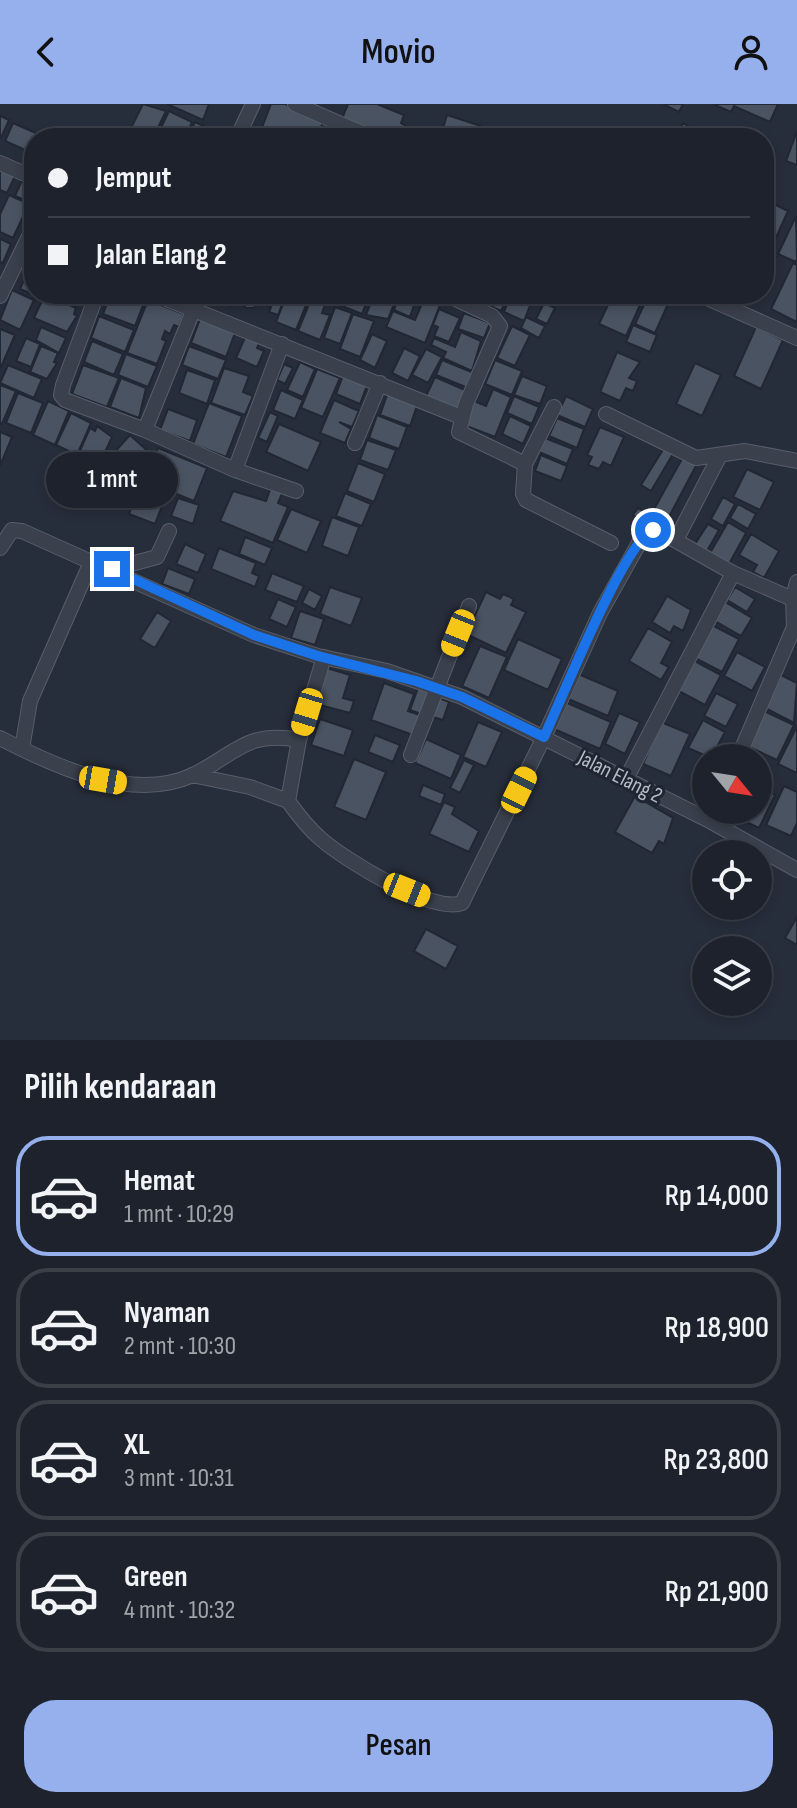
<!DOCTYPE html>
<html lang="id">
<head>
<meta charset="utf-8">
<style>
	:root { --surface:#1d222c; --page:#2a2f38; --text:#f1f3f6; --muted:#a0a4a9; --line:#3b3f48; --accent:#95b0ed }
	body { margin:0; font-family:"Sofia Sans Condensed",sans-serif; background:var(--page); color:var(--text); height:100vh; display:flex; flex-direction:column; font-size:30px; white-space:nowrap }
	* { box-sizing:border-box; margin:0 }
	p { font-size:26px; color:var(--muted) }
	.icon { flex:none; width:44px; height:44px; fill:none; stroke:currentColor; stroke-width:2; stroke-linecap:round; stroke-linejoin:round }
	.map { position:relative; height:936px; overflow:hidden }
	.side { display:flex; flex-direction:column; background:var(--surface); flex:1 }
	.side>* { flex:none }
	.hud { position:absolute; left:24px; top:24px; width:750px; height:176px; border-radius:32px; box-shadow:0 4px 12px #0003,0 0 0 2px var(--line); display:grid; align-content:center; height:176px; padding:0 24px; background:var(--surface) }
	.needle { width:52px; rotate:120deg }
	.tools { position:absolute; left:692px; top:640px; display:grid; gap:16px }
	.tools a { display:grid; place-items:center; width:80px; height:80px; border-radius:50%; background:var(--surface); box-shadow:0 4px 12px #0003,0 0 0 2px var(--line); font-size:40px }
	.end { position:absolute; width:36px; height:36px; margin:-18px; border:10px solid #1a73e8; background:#fff; box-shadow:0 0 0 4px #fff }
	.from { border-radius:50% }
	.bubble { position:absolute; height:56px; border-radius:28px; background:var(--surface); box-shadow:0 4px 12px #0003,0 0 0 2px var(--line); font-size:26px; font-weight:600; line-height:56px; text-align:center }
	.car { position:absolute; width:24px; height:48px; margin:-24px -12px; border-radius:10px; box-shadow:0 0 6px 2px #0007; background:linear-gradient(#f5c518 24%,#345 0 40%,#f5c518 0 76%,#345 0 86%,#f5c518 0) }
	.hud b { display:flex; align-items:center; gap:28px; height:76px; font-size:30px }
	.hud b+b { border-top:2px solid var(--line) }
	.hud i { width:20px; height:20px; background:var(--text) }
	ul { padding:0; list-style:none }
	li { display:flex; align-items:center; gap:24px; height:120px; margin:0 16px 12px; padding:0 8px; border:4px solid var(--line); border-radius:32px }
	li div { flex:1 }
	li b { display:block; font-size:30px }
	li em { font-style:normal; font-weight:600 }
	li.selected { border-color:var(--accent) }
	li>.icon { width:72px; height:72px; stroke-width:1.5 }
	h2 { padding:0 24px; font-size:36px; line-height:96px }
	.button { display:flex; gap:16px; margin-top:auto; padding:16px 24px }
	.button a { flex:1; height:92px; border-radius:32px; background:var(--accent); color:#111; font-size:32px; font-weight:600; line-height:92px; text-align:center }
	header { display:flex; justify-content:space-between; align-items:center; height:104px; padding:0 24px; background:var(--accent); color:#111; font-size:36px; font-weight:600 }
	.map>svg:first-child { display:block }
	.building { fill:#4a5362; stroke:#212733; stroke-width:2 }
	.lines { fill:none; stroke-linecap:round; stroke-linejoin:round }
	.street-casing { stroke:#585e6a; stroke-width:16 }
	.street { stroke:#3a404c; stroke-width:14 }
	.route { stroke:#1a73e8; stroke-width:10 }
	.labels { text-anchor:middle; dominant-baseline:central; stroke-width:6; stroke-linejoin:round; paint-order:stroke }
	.street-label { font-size:22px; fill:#b6bbc7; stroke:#1f2531 }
</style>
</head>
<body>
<header><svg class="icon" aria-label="back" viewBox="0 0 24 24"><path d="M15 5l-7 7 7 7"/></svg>Movio<svg class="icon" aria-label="person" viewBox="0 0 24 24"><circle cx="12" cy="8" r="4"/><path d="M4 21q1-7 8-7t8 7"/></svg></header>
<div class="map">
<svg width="797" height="936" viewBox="0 0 797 936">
	<rect width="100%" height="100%" fill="#272e3b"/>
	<!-- building -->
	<path class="building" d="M143,0L166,7L153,34H126Z
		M167,0H209L203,16Z
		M271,0H285L324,15L317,34H258Z
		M348,0H377L404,11L401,19L408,23L403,34L384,28L380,34L341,17Z
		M663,0H683L679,8Z
		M713,0H778L770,18L734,2L731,8Z
		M169,7L192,18L185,34H156Z
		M447,11L481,22L477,34H440Z
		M0,12L9,16L1,34H0Z
		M195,18L227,33L226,34H187Z
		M13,19L45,33L34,34V50L5,37Z
		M683,19L699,29L696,34L677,31Z
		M608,25L628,34H592L596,26L605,30Z
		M797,27V61L786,57Z
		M0,63L16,70L7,89L0,86Z
		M23,74L34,79L32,99L15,92Z
		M9,91L29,100L13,134L0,128V110Z
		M770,98L788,107L769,149L764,146V111Z
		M796,112L797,155L796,158L778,150Z
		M0,135L11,140L3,159L0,158Z
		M764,148L776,153L764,179Z
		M34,153V190H40L39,193L20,185Z
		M793,159L797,161V218L771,205Z
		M12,186L34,196L20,226L0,216Z
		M45,190L76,204L74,210L77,212L67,228L34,214Z
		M55,190H84L80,200Z
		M111,190H129L145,196L135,222L103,210Z
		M211,190H236L231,202L210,194Z
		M238,190H260L254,204H247L235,197Z
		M265,190H286L278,211L269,208L271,203L261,199Z
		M287,190L309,194L296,226L276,218Z
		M308,190H339L334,201Z
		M341,190H370L362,210L337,200Z
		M374,190H398L388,215L366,211Z
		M400,190L417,192L410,213L394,206Z
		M426,190L442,196L425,239L386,223L393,207L415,216Z
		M475,190H509L501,207L473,194Z
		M511,190L533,194L524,217L504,208Z
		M542,190H563L559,199Z
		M613,190H645L626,232L599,220Z
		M648,192L668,200L655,229L635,220Z
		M311,195L325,201L322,209L330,211L320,236L298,227Z
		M148,196L184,210L179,223L174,221L170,230L165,227L162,235L166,237L157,260L127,249Z
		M544,199L555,204L547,220L536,215Z
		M335,203L352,209L340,240L324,234Z
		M439,205L460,214L449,238L434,232L438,223L433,221Z
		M464,209L490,219L484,234L458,225Z
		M353,210L374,217L360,253L340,245Z
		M99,212L134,226L125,248L91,234Z
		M526,213L545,222L539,234L521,224Z
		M200,215L235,229L226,253L191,239Z
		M633,221L657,231L650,248L626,238Z
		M512,222L530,231L515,262L497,254Z
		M41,223L66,234L59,249L36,236Z
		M756,223L783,236L761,285L734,272Z
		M0,225L15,231L1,263H0Z
		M461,228L481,237L472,267L443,254L446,248L431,241L434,234L455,243Z
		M372,230L387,237L375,264L360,256Z
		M246,231L260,237L257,244L264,247L257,263L236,254Z
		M26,234L40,240L31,263L16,257Z
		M92,237L123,250L114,271L84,258Z
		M41,242L58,249L54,258L57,259L47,275L30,268Z
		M189,242L226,256L218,275L182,261Z
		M404,244L420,252L408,277L392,269Z
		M426,245L442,253L428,279L412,271Z
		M617,248L640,258L629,274L637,277L633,287L626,284L620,297L600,288Z
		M126,250L157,262L148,283L118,271Z
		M442,256L474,269L468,284L436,271Z
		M495,256L522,267L512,291L485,280Z
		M300,258L315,265L303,293L287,286Z
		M695,259L721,271L702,312L676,300Z
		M284,260L293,264L285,280L277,276Z
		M8,261L42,275L34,294L0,279Z
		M83,261L119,274L107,303L72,290Z
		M224,264L249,272L243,288L253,292L245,311L211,299Z
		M317,265L340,274L323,313L301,304Z
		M187,266L215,276L207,300L179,289Z
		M344,269L368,279L360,300L336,290Z
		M522,272L547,282L540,300L514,291Z
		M435,273L465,286L455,310L424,296Z
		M121,274L146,284L139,314L110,303Z
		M0,281L16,287L2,320L0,319Z
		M493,285L511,293L495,333L464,321L474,297L486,302Z
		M281,286L303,296L295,315L273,306Z
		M388,288L418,299L410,322L380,311Z
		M18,289L43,299L31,329L6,319Z
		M514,292L539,303L532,320L507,309Z
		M566,292L593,305L585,323L557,311Z
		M334,296L359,307L352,323L339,318L351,325L345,339L320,329Z
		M48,297L69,307L55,341L33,331Z
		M209,299L242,312L226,353L193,340Z
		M168,305L197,316L190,337L160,326Z
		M270,308L278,312L267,338L258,334Z
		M71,309L91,319L77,351L56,341Z
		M377,311L407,323L399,345L369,334Z
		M510,312L531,322L523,340L502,330Z
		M557,314L584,325L577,344L549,332Z
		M279,320L321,338L308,367L266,348Z
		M97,322L112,333L100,359L79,349L90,324L95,327Z
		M600,323L624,333L611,362L603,358L599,365L588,361L592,353L587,351Z
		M0,328L12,333L0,362Z
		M130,331L152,351L132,372L111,352Z
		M545,334L573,345L567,360L539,348Z
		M367,336L396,346L388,366L360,356Z
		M158,344L207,364L194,397L144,377Z
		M664,344L673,350L651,387L641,381Z
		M541,351L567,362L561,377L535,367Z
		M683,353L697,360L663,424L648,416Z
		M358,359L385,370L374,398L347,387Z
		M747,365L774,378L760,406L733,393Z
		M141,379L167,389L155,420L129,410Z
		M272,380L284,385L278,399L288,403L273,439L220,417L233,387L266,397Z
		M345,389L371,400L362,422L336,412Z
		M723,393L735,400L723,422L711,415Z
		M178,394L199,401L193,420L171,412Z
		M738,400L756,410L748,425L730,414Z
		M638,404L649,411L645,419L633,411Z
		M291,405L321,417L307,449L277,436Z
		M332,413L359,423L348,452L322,442Z
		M728,418L746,429L729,460L710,449Z
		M708,420L719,426L707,447L695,440Z
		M751,430L779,447L764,474L753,468L757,461L739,451Z
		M245,433L272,444L265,461L239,450Z
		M185,440L206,450L198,469L176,460Z
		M219,444L256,459L252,469L259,472L255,483L211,465Z
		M168,464L195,475L189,490L162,480Z
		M272,469L304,482L297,498L265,486Z
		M330,483L362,494L351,522L320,510Z
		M735,483L755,495L747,508L727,496Z
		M309,485L322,492L315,506L302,499Z
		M486,488L500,495L503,490L514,495L511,501L526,508L506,549L466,530Z
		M667,492L691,506L683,527L674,522L670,529L652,518Z
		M278,495L296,503L287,523L269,515Z
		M725,498L752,514L741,532L715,517Z
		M300,507L324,515L315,541L291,534Z
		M157,508L171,517L155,544L140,535Z
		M710,520L739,535L722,568L693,553Z
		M648,524L672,538L661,559L669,563L661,576L629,557Z
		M518,535L562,555L548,586L504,566Z
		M480,542L507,553L489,594L462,582Z
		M737,548L765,563L752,587L724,572Z
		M689,554L721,571L705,601L673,584Z
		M327,564L350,571L343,594L354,597L350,609L316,600Z
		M576,569L618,587L608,612L566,594Z
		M781,571L797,579L794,619L765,604Z
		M384,579L414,590L408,607L420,611L413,631L371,616Z
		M418,584L429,588L421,610L410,606Z
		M716,589L738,600L726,623L704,612Z
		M439,594L449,598L443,616L433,613Z
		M565,598L611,618L600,645L554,625Z
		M764,607L794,621L777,656L747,642Z
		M619,609L640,618L625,650L605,640Z
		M320,615L353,626L344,652L311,641Z
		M703,616L725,628L711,654L688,644Z
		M478,618L502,628L486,663L463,653Z
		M661,618L690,630L671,672L643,660Z
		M796,624H797V669L778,660Z
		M375,631L400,641L393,658L368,648Z
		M426,635L461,651L451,675L415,659Z
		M354,655L386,668L366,716L334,703Z
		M464,656L474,661L460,689L450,684Z
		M423,681L445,690L441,701L419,692Z
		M784,682L797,688V719L791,732L766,721Z
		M758,683L775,691L759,724L721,706H758Z
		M635,692L673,714L664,740L659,737L652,749L615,728Z
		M444,698L455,703L452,710L479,727L469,748L429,730Z
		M797,813V841L785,834Z
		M426,825L458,842L446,865L414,847Z"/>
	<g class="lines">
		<defs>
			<path id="street" d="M295,0L373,34
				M237,34L253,0
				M0,59L34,74
				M97,190L63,281L61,291L65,296L145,326L235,366L282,240
				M154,190L461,313
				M445,190L492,212L500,222L466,300L459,328L525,360L554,303
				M698,190L797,234
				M0,192L34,122
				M606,310L696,354L745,347L797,357
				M145,326L193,207
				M355,339L380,279
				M525,360L523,390L526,396L611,439
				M235,366L296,387
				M676,436L719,353
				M0,444L12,426L22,427L254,531L318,552L387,567L462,593L708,716L797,766
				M112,465L157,453L169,427
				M0,634C54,662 132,699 193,671C236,650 246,626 299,636L324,553
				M22,645L30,597L92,456
				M411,651L469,502
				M738,654L794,523L793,494L797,478
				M192,671L250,683L288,697L299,636
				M625,677L733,469L797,497
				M288,697C298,711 308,724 321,735C345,756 432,810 462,799L544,633L600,509L643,432L657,426L733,469"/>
		</defs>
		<!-- street casing -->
		<use href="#street" class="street-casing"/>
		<!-- street -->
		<use href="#street" class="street"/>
	</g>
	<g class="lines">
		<!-- route -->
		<path class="route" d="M112,465L254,531L318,552L416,577L462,593L544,633C561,597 624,438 653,426"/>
	</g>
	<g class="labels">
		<!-- street labels -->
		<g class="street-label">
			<text transform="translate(620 673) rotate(27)">Jalan Elang 2</text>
		</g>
	</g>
</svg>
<div class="tools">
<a><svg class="needle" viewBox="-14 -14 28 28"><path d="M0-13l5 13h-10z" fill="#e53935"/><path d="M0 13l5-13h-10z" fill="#a0a4a9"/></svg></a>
<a><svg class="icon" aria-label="locate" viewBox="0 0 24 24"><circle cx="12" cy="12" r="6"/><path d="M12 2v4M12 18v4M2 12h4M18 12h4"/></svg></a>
<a><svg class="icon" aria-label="layers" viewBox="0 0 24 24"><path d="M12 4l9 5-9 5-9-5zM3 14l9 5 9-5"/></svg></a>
</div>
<i class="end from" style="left:653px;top:426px"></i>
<i class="end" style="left:112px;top:465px"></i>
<div class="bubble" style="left:46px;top:348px;width:132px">1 mnt</div>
<i class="car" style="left:458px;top:529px;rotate:202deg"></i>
<i class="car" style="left:307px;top:608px;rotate:197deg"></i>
<i class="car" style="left:103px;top:676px;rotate:100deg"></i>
<i class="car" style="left:519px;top:686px;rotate:26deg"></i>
<i class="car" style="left:407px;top:786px;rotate:112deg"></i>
<div class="hud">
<b><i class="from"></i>Jemput</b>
<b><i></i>Jalan Elang 2</b>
</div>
</div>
<section class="side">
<h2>Pilih kendaraan</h2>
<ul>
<li class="selected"><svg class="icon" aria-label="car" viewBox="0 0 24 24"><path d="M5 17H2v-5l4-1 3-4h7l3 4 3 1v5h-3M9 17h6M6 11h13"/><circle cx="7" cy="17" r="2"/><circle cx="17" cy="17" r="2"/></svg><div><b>Hemat</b><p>1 mnt · 10:29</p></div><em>Rp 14,000</em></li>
<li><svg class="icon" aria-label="car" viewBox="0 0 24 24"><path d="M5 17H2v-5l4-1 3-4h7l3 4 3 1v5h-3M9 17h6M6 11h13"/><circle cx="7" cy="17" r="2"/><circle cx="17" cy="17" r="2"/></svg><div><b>Nyaman</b><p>2 mnt · 10:30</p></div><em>Rp 18,900</em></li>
<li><svg class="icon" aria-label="car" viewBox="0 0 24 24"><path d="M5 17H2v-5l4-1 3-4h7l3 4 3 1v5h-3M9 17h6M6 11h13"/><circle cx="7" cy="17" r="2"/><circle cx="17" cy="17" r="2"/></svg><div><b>XL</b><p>3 mnt · 10:31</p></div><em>Rp 23,800</em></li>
<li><svg class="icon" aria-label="car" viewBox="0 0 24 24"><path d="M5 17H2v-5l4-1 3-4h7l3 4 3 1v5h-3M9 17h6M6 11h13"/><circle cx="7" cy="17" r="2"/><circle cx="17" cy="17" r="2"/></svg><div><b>Green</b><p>4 mnt · 10:32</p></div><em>Rp 21,900</em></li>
</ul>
<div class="button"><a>Pesan</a></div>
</section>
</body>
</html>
